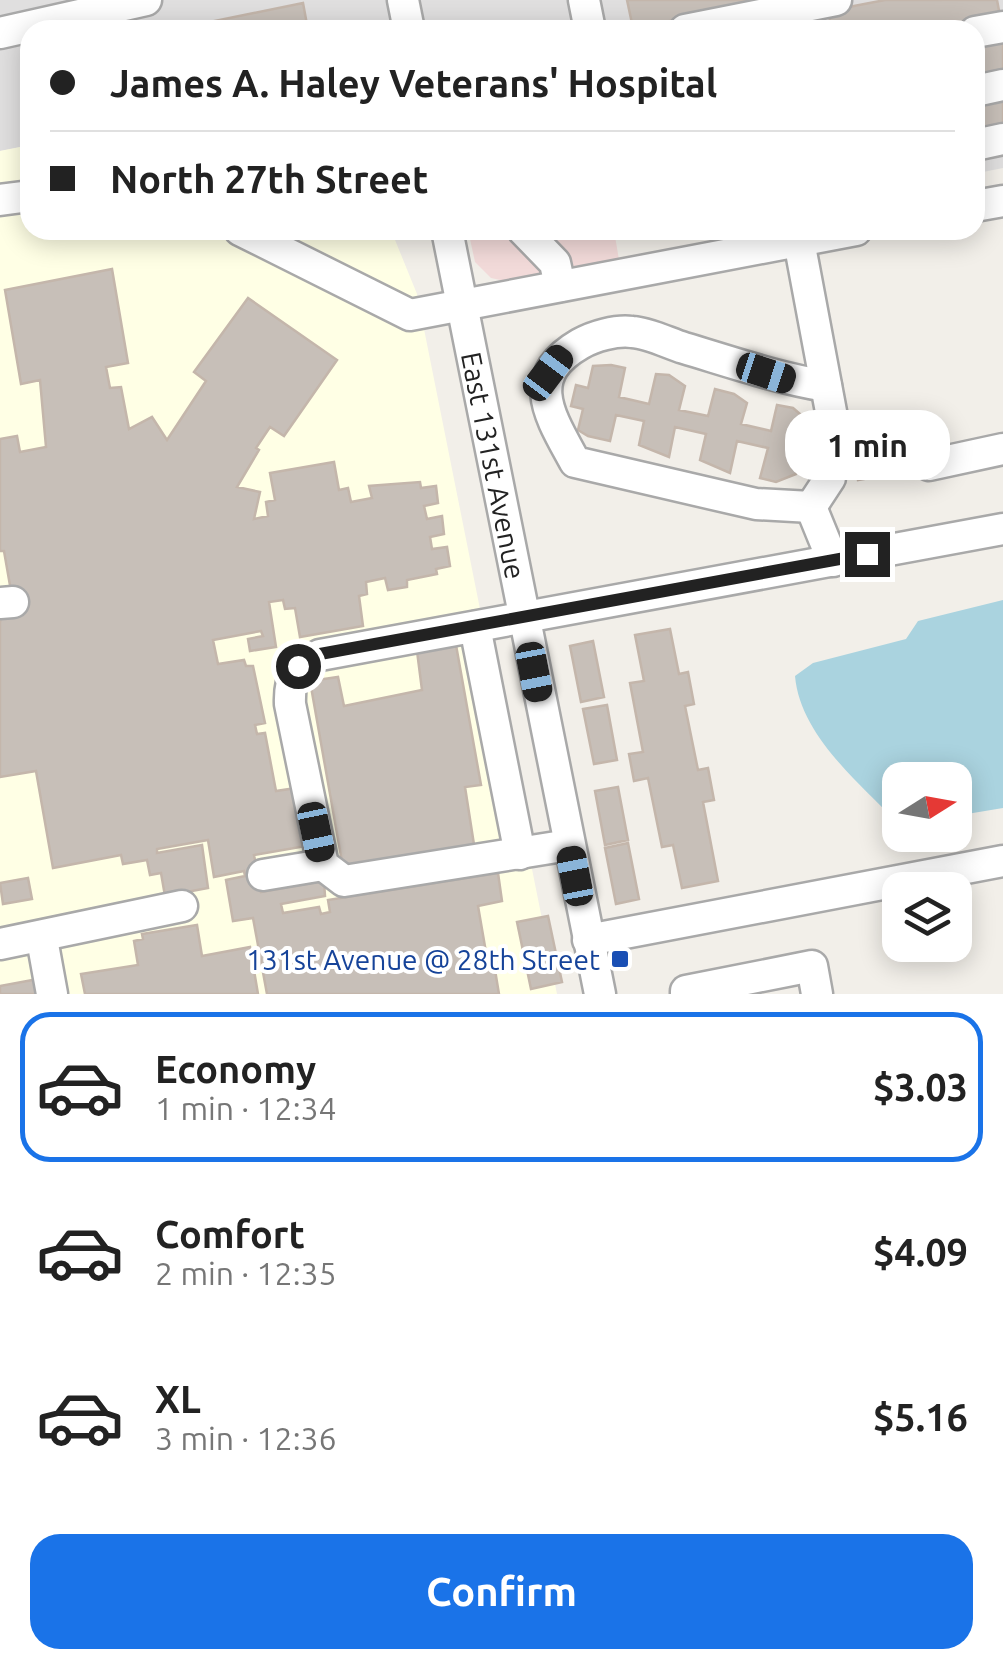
<!DOCTYPE html>
<html lang="en">
<head>
<meta charset="utf-8">
<style>
	:root { --surface:#fff; --page:#f6f6f6; --text:#222; --muted:#767676; --line:#e0e0e0; --accent:#1a73e8 }
	body { margin:0; font-family:Ubuntu,sans-serif; background:var(--page); color:var(--text); height:100vh; display:flex; flex-direction:column; font-size:38px; white-space:nowrap }
	* { box-sizing:border-box; margin:0 }
	p { font-size:32px; color:var(--muted) }
	.icon { flex:none; width:55px; height:55px; fill:none; stroke:currentColor; stroke-width:2; stroke-linecap:round; stroke-linejoin:round }
	.map { position:relative; height:994px; overflow:hidden }
	.details { display:flex; flex-direction:column; background:var(--surface); flex:1 }
	.details>* { flex:none }
	.guide { position:absolute; left:20px; top:20px; width:965px; height:220px; border-radius:30px; box-shadow:0 5px 25px #0003; display:grid; align-content:center; height:220px; padding:0 30px; background:var(--surface) }
	.needle { width:65px; rotate:79deg }
	.fabs { position:absolute; left:882px; top:762px; display:grid; gap:20px }
	.fabs a { display:grid; place-items:center; width:90px; height:90px; border-radius:20px; background:var(--surface); box-shadow:0 5px 25px #0003; font-size:50px }
	.end { position:absolute; width:45px; height:45px; margin:-22px; border:12px solid #222; background:#fff; box-shadow:0 0 0 5px #fff }
	.from { border-radius:50% }
	.bubble { position:absolute; height:70px; border-radius:30px; background:var(--surface); box-shadow:0 5px 25px #0003; font-size:32px; font-weight:700; line-height:70px; text-align:center }
	.car { position:absolute; width:30px; height:60px; margin:-30px -15px; border-radius:12px; box-shadow:0 0 8px 2px #0007; background:linear-gradient(#222 24%,#8ab4d8 0 40%,#222 0 76%,#8ab4d8 0 86%,#222 0) }
	.guide b { display:flex; align-items:center; gap:35px; height:95px; font-size:38px }
	.guide b+b { border-top:2px solid var(--line) }
	.guide i { width:25px; height:25px; background:var(--text) }
	ul { padding:18px 0 0; list-style:none }
	li { display:flex; align-items:center; gap:30px; height:150px; margin:0 20px 15px; padding:0 10px; border:5px solid transparent; border-radius:30px }
	li div { flex:1 }
	li b { display:block; font-size:38px }
	li em { font-style:normal; font-weight:700 }
	li.on { border-color:var(--accent) }
	li>.icon { width:90px; height:90px; stroke-width:1.5 }
	.cta { display:flex; gap:20px; margin-top:auto; padding:20px 30px }
	.cta a { flex:1; height:115px; border-radius:30px; background:var(--accent); color:#fff; font-size:40px; font-weight:700; line-height:115px; text-align:center }
	.map>svg:first-child { display:block }
	.residential { fill:#e0dfdf }
	.commercial { fill:#f2dad9 }
	.education { fill:#ffffe5 }
	.water { fill:#aad3df }
	.building { fill:#c7bfb8; stroke:#c4b6ab; stroke-width:2.5 }
	.lines { fill:none; stroke-linecap:round; stroke-linejoin:round }
	.minor-casing { stroke:#a9a9a9; stroke-width:35 }
	.minor { stroke:#fff; stroke-width:30 }
	.route { stroke:#222; stroke-width:12 }
	.transit-dot { fill:#1a4fb4; stroke:#fff; stroke-width:4 }
	.labels { text-anchor:middle; dominant-baseline:central; stroke-width:8; stroke-linejoin:round; paint-order:stroke }
	.street-label { font-size:28px; fill:#222; stroke:#fff }
	.transit-label { font-size:28px; fill:#164399; stroke:#fff; text-anchor:end }
</style>
</head>
<body>
<div class="map">
<svg width="1003" height="994" viewBox="0 0 1003 994">
	<rect width="100%" height="100%" fill="#f2efe9"/>
	<!-- residential -->
	<path class="residential" d="M0,0H390L395,30H30V145L0,151Z
		M420,0H1003V168L983,172L975,128V30H425Z"/>
	<!-- commercial -->
	<path class="commercial" d="M468,230H614L619,260L515,283L491,278L475,262Z"/>
	<!-- education -->
	<path class="education" d="M30,145V230H391L417,294L557,994H0V151Z"/>
	<!-- water -->
	<path class="water" d="M1003,600V808L955,816V780H900V821H896C857,781 800,734 795,676L813,663L906,639L918,621Z"/>
	<!-- building -->
	<path class="building" d="M627,0H781L633,28Z
		M885,0H997L1000,16L927,30H832L828,11Z
		M303,3L308,30H195V25Z
		M1003,36V74L975,79V42Z
		M1003,95V133L975,138V100Z
		M112,269L128,363L106,367L110,388L121,387L129,429L152,417L167,440L206,381L194,372L248,298L337,360L284,436L270,427L256,448L259,450L237,487L260,492L254,519L268,516L266,502L275,500L270,473L334,462L339,490L348,488L351,502L372,498L369,486L420,482L421,488L436,486L438,503L424,506L427,519L442,516L444,534L430,537L432,549L447,547L450,566L436,569L437,574L407,580V587L388,590L385,578L366,582L367,594L359,596L363,626L300,637L295,608L285,609L283,600L269,602L276,647L250,651L248,639L263,636L261,631L213,640L218,664L244,660L246,666H253L265,723L255,725L257,734L265,733L276,791L296,788L306,846L254,855L261,892L324,881L325,896L281,904L283,913L319,907L321,914L330,912L328,900L498,873L502,901L478,906L488,964H494L499,994H267L253,918L233,921L226,880L245,876L244,871L214,877L208,840L157,849V853L202,845L208,888L165,896L161,873L150,875L147,860L123,864L121,855L53,868L36,771L0,777V622L1,618L15,614L4,551H0V439L17,436L20,452L46,447L40,380L21,384L5,290Z
		M611,365L625,368L619,397L649,404L656,374L669,375L685,386L679,410L708,416L715,389L734,394L747,403L741,424L771,431L777,405L793,408L807,420L804,438L815,441L811,457L800,454L796,474L776,482L760,478L768,448L737,441L730,473L700,460L706,434L675,427L669,457L639,445L644,421L616,415L610,441L588,436L578,430L583,409L571,406L576,385L588,388L593,366Z
		M903,439L909,471L858,480L852,448Z
		M670,629L679,674L688,672L694,704L685,706L698,770L708,768L714,800L703,802L718,881L682,888L673,845L662,847L648,778L634,781L629,754L643,752L630,683L644,681L635,635Z
		M593,641L604,697L581,702L570,646Z
		M456,645L481,785L465,787L475,851L344,873L310,681L338,677L344,706L422,690L417,651Z
		M607,705L617,760L594,764L583,709Z
		M618,787L628,840L605,845L595,791Z
		M628,843L639,899L616,904L605,848Z
		M28,878L32,899L3,904L0,883Z
		M548,916L562,982L531,989L517,922Z
		M197,925L202,956L250,947L258,994H85L81,974L138,965L134,941L143,939L142,934Z
		M38,979L40,994H0V986Z"/>
	<g class="lines">
		<defs>
			<g id="minor">
				<path d="M403,0L409,30"/>
				<path d="M584,0L590,30"/>
				<path d="M685,30L836,0"/>
				<path d="M975,32L1003,27"/>
				<path d="M0,33L146,0"/>
				<path d="M975,91L1003,85"/>
				<path d="M975,145L1003,139"/>
				<path d="M0,200L30,196"/>
				<path d="M975,206L1003,201"/>
				<path d="M240,230L410,315L856,230"/>
				<path id="s1" d="M447,230L600,994"/>
				<path d="M523,230L555,263L560,286"/>
				<path d="M799,241L832,417L830,478L811,507"/>
				<path d="M929,465L1003,449"/>
				<path d="M811,507L756,504L575,462C550,416 523,377 580,344C594,336 616,330 632,332C649,333 668,343 684,348C731,362 777,378 826,386"/>
				<path d="M811,507L833,561"/>
				<path d="M0,603L13,602"/>
				<path d="M475,627L520,854"/>
				<path d="M569,845L344,881L323,865L290,704C289,677 296,667 320,655L1003,529"/>
				<path d="M263,875L323,865"/>
				<path d="M42,939L52,994"/>
				<path d="M588,940L1003,861"/>
				<path d="M0,944L182,906"/>
				<path d="M686,994V991L812,966L817,994"/>
			</g>
		</defs>
		<!-- minor casing -->
		<use href="#minor" class="minor-casing"/>
		<!-- minor -->
		<use href="#minor" class="minor"/>
	</g>
	<g class="lines">
		<!-- route -->
		<path class="route" d="M298,666L320,654L867,554"/>
	</g>
	<!-- markers -->
	<rect class="transit-dot" x="610" y="949" width="20" height="20" rx="5"/>
	<g class="labels">
		<!-- street labels -->
		<g class="street-label">
			<text stroke="none"><textPath href="#s1" startOffset="240">East 131st Avenue</textPath></text>
		</g>
		<!-- transit labels -->
		<g class="transit-label">
			<text x="600" y="959">131st Avenue @ 28th Street</text>
		</g>
	</g>
</svg>
<div class="fabs">
<a><svg class="needle" viewBox="-14 -14 28 28"><path d="M0-13l5 13h-10z" fill="#e53935"/><path d="M0 13l5-13h-10z" fill="#767676"/></svg></a>
<a><svg class="icon" aria-label="layers" viewBox="0 0 24 24"><path d="M12 4l9 5-9 5-9-5zM3 14l9 5 9-5"/></svg></a>
</div>
<i class="end from" style="left:298px;top:666px"></i>
<i class="end" style="left:867px;top:554px"></i>
<div class="bubble" style="left:785px;top:410px;width:165px">1 min</div>
<i class="car" style="left:548px;top:373px;rotate:37deg"></i>
<i class="car" style="left:766px;top:373px;rotate:108deg"></i>
<i class="car" style="left:534px;top:672px;rotate:169deg"></i>
<i class="car" style="left:316px;top:832px;rotate:168deg"></i>
<i class="car" style="left:575px;top:876px;rotate:349deg"></i>
<div class="guide">
<b><i class="from"></i>James A. Haley Veterans' Hospital</b>
<b><i></i>North 27th Street</b>
</div>
</div>
<section class="details">
<ul>
<li class="on"><svg class="icon" aria-label="car" viewBox="0 0 24 24"><path d="M5 17H2v-5l4-1 3-4h7l3 4 3 1v5h-3M9 17h6M6 11h13"/><circle cx="7" cy="17" r="2"/><circle cx="17" cy="17" r="2"/></svg><div><b>Economy</b><p>1 min · 12:34</p></div><em>$3.03</em></li>
<li><svg class="icon" aria-label="car" viewBox="0 0 24 24"><path d="M5 17H2v-5l4-1 3-4h7l3 4 3 1v5h-3M9 17h6M6 11h13"/><circle cx="7" cy="17" r="2"/><circle cx="17" cy="17" r="2"/></svg><div><b>Comfort</b><p>2 min · 12:35</p></div><em>$4.09</em></li>
<li><svg class="icon" aria-label="car" viewBox="0 0 24 24"><path d="M5 17H2v-5l4-1 3-4h7l3 4 3 1v5h-3M9 17h6M6 11h13"/><circle cx="7" cy="17" r="2"/><circle cx="17" cy="17" r="2"/></svg><div><b>XL</b><p>3 min · 12:36</p></div><em>$5.16</em></li>
</ul>
<div class="cta"><a>Confirm</a></div>
</section>
</body>
</html>
